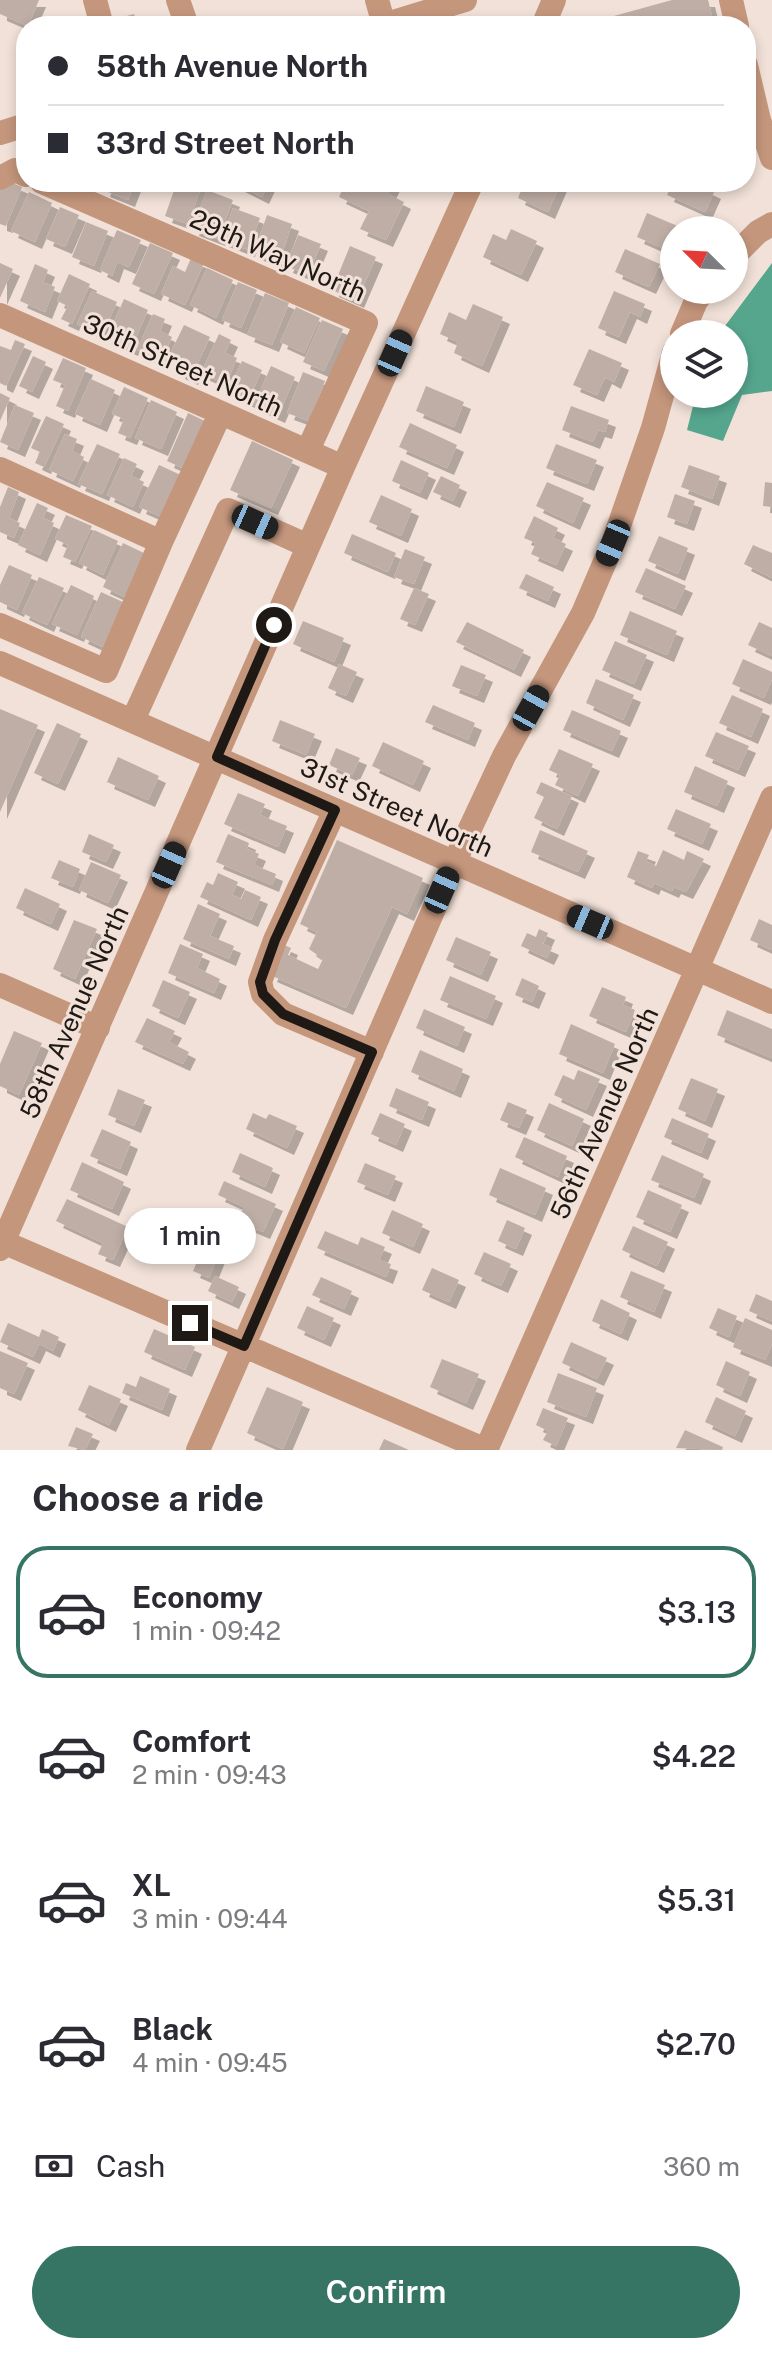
<!DOCTYPE html>
<html lang="en">
<head>
<meta charset="utf-8">
<style>
	:root { --surface:#fff; --page:#f2f2f3; --text:#2b2b33; --muted:#7c7c81; --line:#e1e1e2; --accent:#367563 }
	body { margin:0; font-family:"Public Sans",sans-serif; background:var(--page); color:var(--text); height:100vh; display:flex; flex-direction:column; font-size:30px; white-space:nowrap }
	* { box-sizing:border-box; margin:0 }
	p { font-size:26px; color:var(--muted) }
	.icon { flex:none; width:44px; height:44px; fill:none; stroke:currentColor; stroke-width:2; stroke-linecap:round; stroke-linejoin:round }
	.map { position:relative; height:1450px; overflow:hidden }
	.sheet { display:flex; flex-direction:column; background:var(--surface); flex:1 }
	.sheet>* { flex:none }
	.hud { position:absolute; left:16px; top:16px; width:740px; height:176px; border-radius:32px; box-shadow:0 4px 12px #0003; display:grid; align-content:center; height:176px; padding:0 32px; background:var(--surface) }
	.needle { width:52px; rotate:294deg }
	.fabs { position:absolute; left:660px; top:216px; display:grid; gap:16px }
	.fabs a { display:grid; place-items:center; width:88px; height:88px; border-radius:50%; background:var(--surface); box-shadow:0 4px 12px #0003; font-size:40px }
	.end { position:absolute; width:36px; height:36px; margin:-18px; border:10px solid #1f1916; background:#fff; box-shadow:0 0 0 4px #fff }
	.from { border-radius:50% }
	.bubble { position:absolute; height:56px; border-radius:28px; background:var(--surface); box-shadow:0 4px 12px #0003; font-size:26px; font-weight:600; line-height:56px; text-align:center }
	.car { position:absolute; width:24px; height:48px; margin:-24px -12px; border-radius:10px; box-shadow:0 0 6px 2px #0007; background:linear-gradient(#222 24%,#8ab4d8 0 40%,#222 0 76%,#8ab4d8 0 86%,#222 0) }
	.hud b { display:flex; align-items:center; gap:28px; height:76px; font-size:30px }
	.hud b+b { border-top:2px solid var(--line) }
	.hud i { width:20px; height:20px; background:var(--text) }
	ul { padding:0; list-style:none }
	li { display:flex; align-items:center; gap:24px; height:132px; margin:0 16px 12px; padding:0 16px; border:4px solid transparent; border-radius:32px }
	li div { flex:1 }
	li b { display:block; font-size:30px }
	li em { font-style:normal; font-weight:600 }
	li.current { border-color:var(--accent) }
	li>.icon { width:72px; height:72px; stroke-width:1.5 }
	h2 { padding:0 32px; font-size:36px; line-height:96px }
	.pay { display:flex; align-items:center; gap:20px; height:88px; padding:0 32px; font-size:30px }
	.pay p { margin-inline-start:auto }
	.primary-button { display:flex; gap:16px; margin-top:auto; padding:16px 32px }
	.primary-button a { flex:1; height:92px; border-radius:48px; background:var(--accent); color:#fff; font-size:32px; font-weight:600; line-height:92px; text-align:center }
	.map>svg:first-child { display:block }
	.water { fill:#56a68e }
	.building { fill:#beaea6; filter:url(#shadow) }
	.lines { fill:none; stroke-linecap:round; stroke-linejoin:round }
	.minor { stroke:#c4967c; stroke-width:24 }
	.route { stroke:#1f1916; stroke-width:10 }
	.labels { text-anchor:middle; dominant-baseline:central; stroke-width:6; stroke-linejoin:round; paint-order:stroke }
	.street-label { font-size:26px; fill:#1f1916; stroke:#f1e1d8 }
</style>
</head>
<body>
<div class="map">
<svg width="772" height="1450" viewBox="0 0 772 1450">
	<defs>
		<filter id="shadow"><feDropShadow dx="7" dy="7" stdDeviation="0" flood-color="#0004"/></filter>
	</defs>
	<rect width="100%" height="100%" fill="#f1e1d8"/>
	<!-- water -->
	<path class="water" d="M772,263V391L742,395L723,441L687,430L696,394H734V334H719Z"/>
	<!-- building -->
	<path class="building" d="M0,0H39L28,26L0,14Z
		M672,0H708L712,16L709,17L711,26H691L690,22L673,26H605L603,19Z
		M134,14L137,25L160,19L163,26H125L123,17Z
		M69,20L71,26H50V25Z
		M0,178L22,187L6,226L0,224Z
		M106,182H135L128,200L103,190Z
		M177,182H203L188,224L165,216Z
		M232,182H269L262,197Z
		M346,182H394L388,194L404,202L386,240L360,229L369,211L339,197Z
		M530,182H561L548,212L518,198L524,183L529,185Z
		M673,182H693L714,192L705,212L667,195Z
		M207,190L233,200L218,239L192,229Z
		M29,192L52,203L35,242L11,231Z
		M60,207L79,215L65,247L46,239Z
		M233,208L260,218L248,250L222,240Z
		M647,213L687,230H674V253L637,237Z
		M267,215L292,224L279,262L254,253Z
		M86,222L108,231L94,266L72,257Z
		M511,229L537,241L521,275L483,257L493,234L506,240Z
		M117,230L141,240L129,267L117,262L112,276L100,270Z
		M298,235L321,244L308,275L286,266Z
		M150,243L173,253L154,294L132,284Z
		M350,246L376,257L357,301L332,290Z
		M625,249L660,264L649,287L615,272Z
		M191,258L204,263L185,305L161,294L173,266L185,272Z
		M0,263L13,269L0,298Z
		M35,264L48,270L43,282L55,287L45,312L20,301Z
		M207,268L233,280L216,318L190,305Z
		M69,274L90,284L72,324L61,319L68,306L57,301Z
		M238,282L257,290L241,328L222,320Z
		M92,291L117,302L102,335L77,324Z
		M614,291L645,304L640,317L630,312L619,337L598,328Z
		M265,293L289,303L272,345L247,335Z
		M124,299L148,310L131,349L107,338Z
		M473,304L503,317L482,366L454,353L458,342L440,334L449,312L466,320Z
		M296,307L320,318L304,353L280,342Z
		M153,314L165,319L160,331L172,337L161,361L137,350Z
		M322,320L343,329L324,371L303,362Z
		M184,325L210,337L191,378L178,372L184,358L171,352Z
		M219,334L231,340L225,353L237,358L226,384L201,373Z
		M15,340L25,344L6,386L0,383V346L11,350Z
		M589,349L622,363L614,382L605,377L597,395L573,385Z
		M33,356L46,362L32,392L19,386Z
		M63,358L86,368L68,411L56,406L65,385L53,380Z
		M242,361L262,370L248,401L228,392Z
		M271,366L295,377L278,416L254,405Z
		M303,372L325,381L309,421L287,413Z
		M91,379L115,390L100,425L75,414Z
		M426,386L464,402L454,427L416,411Z
		M124,387L148,398L130,438L118,433L124,419L112,414Z
		M0,393L10,398L0,421Z
		M151,400L177,412L161,449L135,438Z
		M15,405L34,413L18,450L0,442Z
		M571,406L609,420L605,432L598,430L593,442L562,430Z
		M188,413L205,421L185,469L167,461Z
		M46,416L64,424L44,467L35,463L40,452L31,448Z
		M410,423L457,445L447,468L399,447Z
		M65,434L77,439L72,451L84,457L73,481L49,470Z
		M252,441L293,460L271,508L230,490Z
		M97,444L120,454L102,494L78,484Z
		M556,444L597,460L587,484L546,468Z
		M124,458L137,464L131,476L144,482L133,507L107,495Z
		M401,460L429,473L420,493L392,481Z
		M159,465L183,476L164,518L139,507Z
		M689,465L720,476L712,499L681,487Z
		M441,476L460,485L453,501L433,492Z
		M547,482L584,498L573,523L536,506Z
		M765,482L772,483V507L763,506Z
		M8,487L19,492L9,518L20,523L14,538L0,532V507Z
		M675,494L695,501L687,524L667,517Z
		M381,495L412,509L401,536L369,522Z
		M37,503L48,508L43,518L54,523L40,555L18,545Z
		M66,515L92,526L75,562L63,557L68,545L55,539Z
		M534,516L558,528L553,538L566,544L556,565L531,554L536,543L524,538Z
		M94,530L118,541L103,575L79,563Z
		M352,534L396,553L388,572L344,553Z
		M659,536L688,548L678,574L648,561Z
		M123,543L146,554L127,598L103,587Z
		M753,545L772,553V578L744,564Z
		M405,549L425,557L414,584L394,577Z
		M9,565L32,575L17,610L0,602V585Z
		M646,568L686,586L675,609L635,592Z
		M526,574L554,587L548,601L519,588Z
		M39,577L64,588L47,625L22,613Z
		M71,585L94,596L77,635L52,624Z
		M414,588L429,594L415,625L400,619Z
		M101,592L125,603L105,648L81,637Z
		M630,611L677,631L667,655L620,635Z
		M303,621L344,638L334,662L293,644Z
		M467,622L524,650L514,670L456,642Z
		M759,622L772,628V656L748,645Z
		M615,641L647,655L634,684L602,670Z
		M743,659L772,672V679L764,698L732,684Z
		M339,664L357,672L346,696L328,688Z
		M461,665L486,675L477,696L452,686Z
		M596,679L634,695L623,720L586,703Z
		M732,695L763,709L751,737L719,723Z
		M433,705L475,723L468,740L425,722Z
		M0,709L38,725L0,812Z
		M572,710L621,731L612,751L563,730Z
		M280,720L315,734L306,755L272,741Z
		M57,723L81,734L58,784L34,773Z
		M716,732L749,746L738,770L705,756Z
		M383,742L424,761L413,785L372,766Z
		M336,748L360,758L352,775L329,765Z
		M559,749L593,764L578,796L555,785L560,775L549,770Z
		M118,757L159,776L148,800L107,782Z
		M695,766L728,781L717,806L684,792Z
		M541,782L572,796L557,829L534,818L544,797L536,793Z
		M238,793L265,804L260,815L287,826L278,847L224,824Z
		M676,809L711,824L702,844L667,829Z
		M540,830L588,851L578,872L531,852Z
		M89,834L114,845L106,862L82,852Z
		M228,834L249,843L247,849L259,854L254,865L276,874L272,885L216,862Z
		M337,840L423,878L407,914L392,907L346,1008L270,975L284,945L291,948L288,955L318,969L323,959L309,949L317,932L300,924Z
		M663,850L684,860L687,851L704,859L686,892L674,887L672,891L654,883L652,888L627,877L638,851L649,855L646,861L656,866Z
		M59,860L80,869L73,887L51,878Z
		M91,862L121,875L108,903L79,890Z
		M218,873L238,882L232,895L241,899L245,890L261,897L251,920L200,897L207,882L213,885Z
		M25,888L60,904L51,924L16,908Z
		M198,904L220,914L210,936L234,946L229,959L183,939Z
		M759,919L772,925V950L750,940Z
		M74,920L97,929L75,979L53,969Z
		M539,929L548,933L543,944L552,948L547,958L521,946L527,933L536,937Z
		M456,937L491,952L481,975L446,960Z
		M180,944L203,954L197,968L220,979L214,993L168,973Z
		M450,976L496,996L486,1019L440,1000Z
		M522,978L539,986L532,1002L515,995Z
		M163,980L190,992L178,1018L152,1006Z
		M602,987L626,997L623,1005L635,1010L626,1032L589,1016Z
		M424,1009L465,1027L457,1046L416,1028Z
		M727,1010L772,1029V1058L717,1035Z
		M147,1018L175,1031L169,1042L189,1052L183,1064L135,1042Z
		M571,1024L615,1044L603,1073L559,1054Z
		M14,1031L42,1043L19,1095L0,1086V1064Z
		M420,1050L463,1069L454,1091L411,1072Z
		M578,1070L600,1079L586,1110L554,1095L563,1075L574,1080Z
		M691,1078L718,1089L705,1121L678,1109Z
		M396,1088L429,1102L422,1120L389,1106Z
		M118,1089L145,1100L134,1126L108,1115Z
		M508,1102L527,1110L519,1128L500,1120Z
		M549,1103L584,1119L572,1146L537,1130Z
		M253,1113L266,1119L269,1114L297,1126L287,1148L246,1129Z
		M380,1113L405,1124L396,1145L371,1134Z
		M672,1118L709,1134L701,1153L664,1137Z
		M102,1129L131,1142L120,1169L90,1156Z
		M524,1137L567,1156L558,1177L515,1157Z
		M240,1153L273,1168L265,1187L232,1172Z
		M662,1155L704,1174L694,1198L651,1180Z
		M82,1162L124,1182L112,1209L70,1190Z
		M365,1163L396,1176L388,1195L357,1182Z
		M500,1168L546,1188L535,1215L489,1195Z
		M224,1181L276,1204L263,1232L237,1221L244,1207L218,1195Z
		M648,1190L682,1205L670,1232L636,1217Z
		M67,1199L128,1227L113,1260L98,1254L103,1243L56,1221Z
		M392,1210L423,1224L413,1247L382,1233Z
		M507,1220L525,1228L516,1249L498,1241Z
		M633,1226L668,1242L657,1266L622,1250Z
		M325,1231L358,1245L361,1237L385,1247L379,1260L391,1264L386,1277L317,1248Z
		M209,1235L224,1241L209,1278L193,1271Z
		M484,1252L511,1264L501,1286L474,1274Z
		M432,1268L459,1280L449,1302L422,1290Z
		M631,1271L665,1285L654,1312L620,1297Z
		M215,1276L239,1287L232,1302L208,1291Z
		M321,1277L352,1291L344,1309L312,1295Z
		M756,1294L772,1301V1321L749,1311Z
		M601,1299L630,1313L621,1334L592,1321Z
		M307,1306L334,1318L324,1340L297,1328Z
		M718,1308L737,1316L729,1337L709,1328Z
		M745,1318L772,1330V1344L765,1360L733,1347Z
		M8,1323L39,1337L42,1329L59,1337L53,1351L39,1344L33,1357L0,1342Z
		M154,1329L195,1347L185,1370L144,1352Z
		M571,1342L607,1358L597,1379L562,1363Z
		M0,1351L28,1363L14,1394L0,1388Z
		M442,1359L479,1374L466,1403L430,1387Z
		M726,1361L750,1372L740,1396L716,1385Z
		M558,1373L597,1388L586,1417L547,1402Z
		M140,1376L170,1389L162,1410L122,1393L126,1383L136,1387Z
		M89,1385L121,1399L109,1425L78,1410Z
		M267,1387L303,1402L283,1449L247,1433Z
		M716,1397L746,1411L735,1436L705,1422Z
		M543,1408L568,1418L556,1446L543,1440L548,1431L536,1425Z
		M76,1427L93,1434L85,1450L68,1446Z
		M685,1430L723,1447L722,1450L676,1448Z
		M384,1439L409,1450H379Z"/>
	<g class="lines">
		<!-- minor -->
		<path class="minor" d="M95,0L102,26
			M178,0L187,26
			M377,0L384,25
			M731,0L737,26
			M380,26L465,0
			M543,26L554,0
			M746,65L759,120L772,158
			M0,133L26,125
			M0,178L15,170L26,175
			M42,182L366,323L308,450
			M734,256L758,232L772,224
			M0,315L343,467
			M682,334L696,301L705,290
			M0,469L161,542
			M0,625L106,671L161,542L220,414
			M0,663L772,1002
			M133,720L228,510L308,546
			M335,810L275,940L260,982L263,994L283,1014L372,1052
			M0,985L98,1028
			M3,1242L486,1450
			M0,1249L343,467L472,182
			M198,1450L454,863L504,756L583,613L613,543L653,428L674,352
			M486,1450L772,798"/>
	</g>
	<g class="lines">
		<!-- route -->
		<path class="route" d="M190,1323L244,1346L372,1052L283,1014L263,994L260,982L275,940L335,810L217,757L274,625"/>
	</g>
	<g class="labels">
		<!-- street labels -->
		<g class="street-label">
			<text transform="translate(278 255) rotate(24)">29th Way North</text>
			<text transform="translate(183 365) rotate(24)">30th Street North</text>
			<text transform="translate(397 807) rotate(24)">31st Street North</text>
			<text transform="translate(74 1012) rotate(-66)">58th Avenue North</text>
			<text transform="translate(604 1113) rotate(-66)">56th Avenue North</text>
		</g>
	</g>
</svg>
<div class="fabs">
<a><svg class="needle" viewBox="-14 -14 28 28"><path d="M0-13l5 13h-10z" fill="#e53935"/><path d="M0 13l5-13h-10z" fill="#7c7c81"/></svg></a>
<a><svg class="icon" aria-label="layers" viewBox="0 0 24 24"><path d="M12 4l9 5-9 5-9-5zM3 14l9 5 9-5"/></svg></a>
</div>
<i class="end from" style="left:274px;top:625px"></i>
<i class="end" style="left:190px;top:1323px"></i>
<div class="bubble" style="left:124px;top:1208px;width:132px">1 min</div>
<i class="car" style="left:395px;top:353px;rotate:24deg"></i>
<i class="car" style="left:255px;top:522px;rotate:114deg"></i>
<i class="car" style="left:613px;top:543px;rotate:203deg"></i>
<i class="car" style="left:531px;top:708px;rotate:29deg"></i>
<i class="car" style="left:169px;top:865px;rotate:24deg"></i>
<i class="car" style="left:442px;top:890px;rotate:24deg"></i>
<i class="car" style="left:590px;top:922px;rotate:293deg"></i>
<div class="hud">
<b><i class="from"></i>58th Avenue North</b>
<b><i></i>33rd Street North</b>
</div>
</div>
<section class="sheet">
<h2>Choose a ride</h2>
<ul>
<li class="current"><svg class="icon" aria-label="car" viewBox="0 0 24 24"><path d="M5 17H2v-5l4-1 3-4h7l3 4 3 1v5h-3M9 17h6M6 11h13"/><circle cx="7" cy="17" r="2"/><circle cx="17" cy="17" r="2"/></svg><div><b>Economy</b><p>1 min · 09:42</p></div><em>$3.13</em></li>
<li><svg class="icon" aria-label="car" viewBox="0 0 24 24"><path d="M5 17H2v-5l4-1 3-4h7l3 4 3 1v5h-3M9 17h6M6 11h13"/><circle cx="7" cy="17" r="2"/><circle cx="17" cy="17" r="2"/></svg><div><b>Comfort</b><p>2 min · 09:43</p></div><em>$4.22</em></li>
<li><svg class="icon" aria-label="car" viewBox="0 0 24 24"><path d="M5 17H2v-5l4-1 3-4h7l3 4 3 1v5h-3M9 17h6M6 11h13"/><circle cx="7" cy="17" r="2"/><circle cx="17" cy="17" r="2"/></svg><div><b>XL</b><p>3 min · 09:44</p></div><em>$5.31</em></li>
<li><svg class="icon" aria-label="car" viewBox="0 0 24 24"><path d="M5 17H2v-5l4-1 3-4h7l3 4 3 1v5h-3M9 17h6M6 11h13"/><circle cx="7" cy="17" r="2"/><circle cx="17" cy="17" r="2"/></svg><div><b>Black</b><p>4 min · 09:45</p></div><em>$2.70</em></li>
</ul>
<div class="pay"><svg class="icon" aria-label="cash" viewBox="0 0 24 24"><path d="M3 7h18v10H3z"/><circle cx="12" cy="12" r="2"/></svg>Cash<p>360 m</p></div>
<div class="primary-button"><a>Confirm</a></div>
</section>
</body>
</html>
